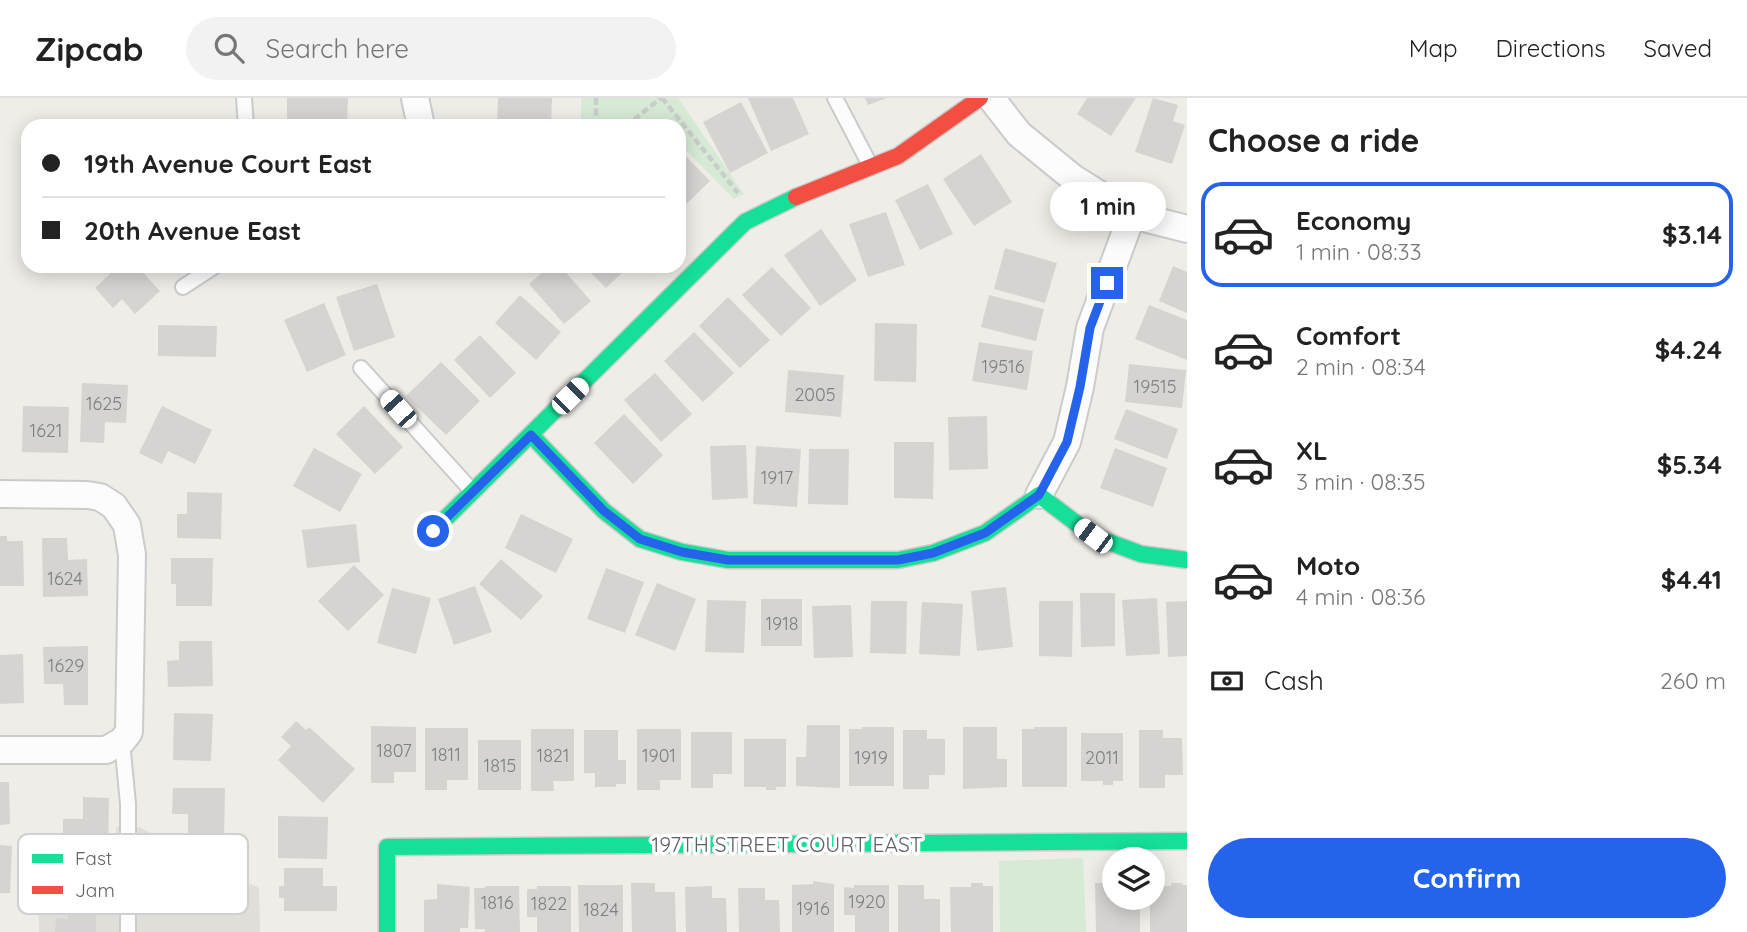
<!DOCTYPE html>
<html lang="en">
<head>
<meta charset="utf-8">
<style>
	:root { --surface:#fff; --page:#f2f2f2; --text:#222; --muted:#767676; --line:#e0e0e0; --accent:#2563eb }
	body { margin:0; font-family:Quicksand,sans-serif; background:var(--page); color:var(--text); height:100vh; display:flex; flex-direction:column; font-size:26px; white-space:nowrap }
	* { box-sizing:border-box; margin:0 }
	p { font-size:23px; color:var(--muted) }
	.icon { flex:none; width:38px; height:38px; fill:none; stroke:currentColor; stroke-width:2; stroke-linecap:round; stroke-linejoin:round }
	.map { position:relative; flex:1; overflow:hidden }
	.side { display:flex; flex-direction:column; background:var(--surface); width:560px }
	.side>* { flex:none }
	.top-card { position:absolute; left:21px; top:21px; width:665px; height:154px; border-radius:21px; box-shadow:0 4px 18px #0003; display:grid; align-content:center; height:154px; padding:0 21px; background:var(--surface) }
	.fabs { position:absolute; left:1102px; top:749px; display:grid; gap:14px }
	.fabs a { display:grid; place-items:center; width:63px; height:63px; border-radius:50%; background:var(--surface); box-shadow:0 4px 18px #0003; font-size:35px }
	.end { position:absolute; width:32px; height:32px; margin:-16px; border:9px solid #2563eb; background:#fff; box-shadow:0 0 0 4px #fff }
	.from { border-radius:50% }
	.bubble { position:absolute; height:49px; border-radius:24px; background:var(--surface); box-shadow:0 4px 18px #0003; font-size:23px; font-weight:700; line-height:49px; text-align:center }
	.car { position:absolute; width:21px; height:42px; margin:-21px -10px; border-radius:9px; box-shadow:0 0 5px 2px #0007; background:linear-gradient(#fff 24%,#345 0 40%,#fff 0 76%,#345 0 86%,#fff 0) }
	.top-card b { display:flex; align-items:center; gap:24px; height:66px; font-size:26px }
	.top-card b+b { border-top:2px solid var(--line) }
	.top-card i { width:18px; height:18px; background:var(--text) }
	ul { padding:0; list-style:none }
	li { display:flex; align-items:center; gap:21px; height:105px; margin:0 14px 10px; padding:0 7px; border:4px solid transparent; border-radius:21px }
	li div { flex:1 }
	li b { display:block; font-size:26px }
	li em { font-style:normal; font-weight:700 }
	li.selected { border-color:var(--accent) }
	li>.icon { width:63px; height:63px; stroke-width:1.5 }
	h2 { padding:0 21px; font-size:32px; line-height:84px }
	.pay { display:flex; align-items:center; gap:18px; height:77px; padding:0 21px; font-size:26px }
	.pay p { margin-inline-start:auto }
	.action { display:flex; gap:14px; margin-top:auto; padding:14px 21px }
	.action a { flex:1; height:80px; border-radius:42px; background:var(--accent); color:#fff; font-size:28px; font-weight:700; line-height:80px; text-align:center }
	header { display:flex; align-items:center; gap:42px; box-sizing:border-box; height:98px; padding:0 35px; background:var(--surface); border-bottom:2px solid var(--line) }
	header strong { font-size:33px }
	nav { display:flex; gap:38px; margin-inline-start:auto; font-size:24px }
	.search { width:490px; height:63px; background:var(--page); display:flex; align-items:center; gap:18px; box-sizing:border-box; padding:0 24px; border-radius:38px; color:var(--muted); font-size:26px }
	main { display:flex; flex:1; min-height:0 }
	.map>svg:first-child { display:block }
	.industrial { fill:#dfded9 }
	.green { fill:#d6ead5 }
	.building { fill:#d5d4d1 }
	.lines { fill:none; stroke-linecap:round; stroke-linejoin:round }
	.lane-casing { stroke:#cbcbcb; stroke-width:18 }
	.street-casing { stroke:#cbcbcb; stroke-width:30 }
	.fast-casing { stroke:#cacac9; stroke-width:19 }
	.jam-casing { stroke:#cacac9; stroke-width:19 }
	.path { stroke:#cacecb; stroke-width:4.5; stroke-dasharray:7 3.5; stroke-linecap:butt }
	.lane { stroke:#fcfcfc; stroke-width:14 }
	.street { stroke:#fcfcfc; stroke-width:26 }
	.fast { stroke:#16e098; stroke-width:16 }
	.jam { stroke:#f24e42; stroke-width:16 }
	.route { stroke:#2563eb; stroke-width:9 }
	.labels { text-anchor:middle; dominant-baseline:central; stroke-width:7; stroke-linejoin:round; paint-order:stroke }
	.number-label { font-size:18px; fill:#7d7f82 }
	.street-label { font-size:21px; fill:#5e6167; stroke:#fff }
	.key { fill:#fff; stroke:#cfd0d1; stroke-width:2 }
	.key-label { font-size:19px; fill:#5e6167 }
</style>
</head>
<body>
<header>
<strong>Zipcab</strong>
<div class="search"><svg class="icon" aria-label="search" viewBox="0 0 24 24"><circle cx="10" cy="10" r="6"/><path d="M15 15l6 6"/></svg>Search here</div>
<nav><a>Map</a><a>Directions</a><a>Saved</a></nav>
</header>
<main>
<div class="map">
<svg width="1187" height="834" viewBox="0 0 1187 834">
	<rect width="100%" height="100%" fill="#eeede8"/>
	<!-- industrial -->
	<path class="industrial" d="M116,729H139L259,790L260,834H39L38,784L116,783Z"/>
	<!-- green -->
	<path class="green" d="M581,0H678L744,96L734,101L679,45V28H663L657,22L650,28H581Z
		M1083,760L1086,834H1000L999,763Z"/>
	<!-- building -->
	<path class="building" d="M287,0H348L347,28H287Z
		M498,0H552L551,28H497Z
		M748,0H793L809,36L771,53Z
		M865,0H887L868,7Z
		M1087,0H1136L1111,38L1077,16Z
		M1153,0L1178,7L1173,23L1185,27L1172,66L1135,54Z
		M741,4L768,55L730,75L703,24Z
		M679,51L710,83L680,112L679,110Z
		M981,56L1012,104L974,128L943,81Z
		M928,86L953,136L920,152L895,102Z
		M886,114L905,167L868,179L849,126Z
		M821,131L857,182L820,208L784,157Z
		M1005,150L1057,165L1045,205L994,191Z
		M118,168H137L160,193L135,216L122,201L113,210L95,190Z
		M409,168H451V171L410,175Z
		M550,168H560L591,203L564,226L529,186Z
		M584,168H629L606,190Z
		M1173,168L1187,174V215L1159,203Z
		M772,169L811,210L781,238L742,197Z
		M377,186L395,239L354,253L336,199Z
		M520,197L561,234L536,262L495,225Z
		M989,197L1044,211L1036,243L981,229Z
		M728,199L770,242L740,270L699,228Z
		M324,205L346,257L307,274L284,222Z
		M1149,207L1187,222V262L1135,241Z
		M875,225L917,226L916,284L874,283Z
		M158,227L217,228L216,259L158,258Z
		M694,234L734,275L703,304L664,263Z
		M480,237L516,275L490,300L454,262Z
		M979,244L1033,253L1027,292L972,283Z
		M441,264L480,303L446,337L406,298Z
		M1129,266L1186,272L1182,310L1125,304Z
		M788,272L844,277L841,319L785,314Z
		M655,275L692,316L661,344L624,302Z
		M82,285L128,287L126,325L105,324L104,345L80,344Z
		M23,308L69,309L68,355L22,354Z
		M162,308L212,332L195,366L168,353L162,366L139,355Z
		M364,308L403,349L375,376L336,336Z
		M1126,311L1178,331L1167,361L1114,341Z
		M624,316L663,357L633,386L594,345Z
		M987,318L988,371L949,372L948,319Z
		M894,344H934L933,401L894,400Z
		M746,347L748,400L712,402L710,348Z
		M756,348L801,351L797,409L753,406Z
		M314,350L362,376L340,414L293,388Z
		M1115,350L1167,370L1153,409L1100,390Z
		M809,351H849L848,407L808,406Z
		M187,394L222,395L221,441L177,440V416H187Z
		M521,416L573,441L556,475L505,450Z
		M356,426L360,464L307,470L302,432Z
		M0,438H7V443H23L24,488H0Z
		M42,440H67L68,462L87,461L88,498L43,499Z
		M171,460H213L212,508H176V486H171Z
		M501,461L543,498L521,522L479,486Z
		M354,467L384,497L348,533L318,503Z
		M606,470L644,484L625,535L587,521Z
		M657,485L696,501L675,553L635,537Z
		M475,488L492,534L454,547L438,501Z
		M1006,489L1013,549L977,553L971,493Z
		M392,490L431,500L416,556L377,545Z
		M1080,495H1115V548L1081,549Z
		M1157,500L1160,556L1126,558L1122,502Z
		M761,501H802V548H761Z
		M707,502L746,503L744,555L705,554Z
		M871,503H907L906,556L870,555Z
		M1039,503H1073L1072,559L1039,558Z
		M1187,503V558L1168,559L1166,504Z
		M922,504L963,506L960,558L919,556Z
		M851,507L853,559L814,560L812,508Z
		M179,543H212L213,588L168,589L167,563L179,562Z
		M88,548V607H64L63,586H44L43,549Z
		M23,556L24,605L0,606V557Z
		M174,615L213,616L211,663L173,662Z
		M296,623L306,632L309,629L355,671L323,705L278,662L291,648L281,639Z
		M807,627H840V690L796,688V659H806Z
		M371,628L416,629V674H394V685H371Z
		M862,629H894V688H849V631H862Z
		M963,629H997V661H1007V689L963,691Z
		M1034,629H1067V689H1022V631H1034Z
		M425,630H468V682H447V692H425Z
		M531,631H574V683H553L554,693H531Z
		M637,631H681V682H660V692H637Z
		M584,632H618V662H626V686H616V689H595V675H584Z
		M903,632H927V641H945V677H929V691H903Z
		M1139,632H1163V640H1182L1183,677H1165V690H1139Z
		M691,634H732V676H713V690H691Z
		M1081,635H1123V683H1113V687H1103V683H1081Z
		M744,641H786V689H776V692H766V689H744Z
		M478,642H521V692H478Z
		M0,684H9L10,726L0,727Z
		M173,690H225L224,744L188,743V716H172Z
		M83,699L109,700L108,758L63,757V721H83Z
		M278,718L328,719L327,761L278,760Z
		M0,747L12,748L10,795H0Z
		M284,770H323V788H337V813H284V800H279V788H284Z
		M813,783L834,786V834H792V787L813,786Z
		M631,785H655V794H675L676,834H632Z
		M971,785H983V788H993V834H951L950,789H971Z
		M1095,785H1115V800H1140V834H1096Z
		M1171,785H1182V787H1187V834H1150V800H1153V788H1171Z
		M437,786L470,789L468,830H460V834H424V802L437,801Z
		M578,787H623V834H579Z
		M854,787H889V834H855V817H844V789L854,790Z
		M898,787H924V801H940V834H898Z
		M485,788H519L520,834H485V831H475L474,790H485Z
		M537,788H571V834H537V819H527V791H537Z
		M712,788V800H726L727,834H686L685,789Z
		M738,790H765V802H779L780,834H739Z
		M68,812L96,813V834H55L56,820L68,821Z"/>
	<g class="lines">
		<defs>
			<path id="lane" d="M244,0L246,28
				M835,0L870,67
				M183,189L215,168
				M361,270L472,393
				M122,643L128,706V834"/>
			<path id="street" d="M415,0L421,28
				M991,0L1019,36L1073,80L1132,117L1187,131
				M0,396L87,397L100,399L114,408L127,427L132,457L129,634L122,643L106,652H0
				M1039,397L1067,344L1080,289L1090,230L1132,117"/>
			<path id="fast" d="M531,337L604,413L640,441L682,454L728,462H898L933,455L985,435L1039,397L1093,438L1141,456L1187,462
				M433,433L745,124L796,99
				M387,834V749L1187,743"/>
			<path id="jam" d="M796,99L898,58L980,0"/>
		</defs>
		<!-- lane casing -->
		<use href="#lane" class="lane-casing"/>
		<!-- street casing -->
		<use href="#street" class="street-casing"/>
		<!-- fast casing -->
		<use href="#fast" class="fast-casing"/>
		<!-- jam casing -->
		<use href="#jam" class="jam-casing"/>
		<!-- path -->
		<path class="path" d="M662,0L738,95
			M596,28V0
			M626,28L661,0"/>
		<!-- lane -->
		<use href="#lane" class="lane"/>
		<!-- street -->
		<use href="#street" class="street"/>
		<!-- fast -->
		<use href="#fast" class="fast"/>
		<!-- jam -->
		<use href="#jam" class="jam"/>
	</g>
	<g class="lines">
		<!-- route -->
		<path class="route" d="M433,433L531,337L604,413L640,441L682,454L728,462H898L933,455L985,435L1039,397L1067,344L1080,289L1090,230L1107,185"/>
	</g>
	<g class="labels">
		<!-- number labels -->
		<g class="number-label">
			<text x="1003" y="268">19516</text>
			<text x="1155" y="288">19515</text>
			<text x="815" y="296">2005</text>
			<text x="104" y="305">1625</text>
			<text x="46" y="332">1621</text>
			<text x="777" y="379">1917</text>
			<text x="65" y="480">1624</text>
			<text x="782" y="525">1918</text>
			<text x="66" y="567">1629</text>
			<text x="394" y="652">1807</text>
			<text x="446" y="656">1811</text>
			<text x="553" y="657">1821</text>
			<text x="659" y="657">1901</text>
			<text x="871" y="659">1919</text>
			<text x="1102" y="659">2011</text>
			<text x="500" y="667">1815</text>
			<text x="867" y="803">1920</text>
			<text x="497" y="804">1816</text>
			<text x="549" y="805">1822</text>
			<text x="813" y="810">1916</text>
			<text x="601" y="811">1824</text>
		</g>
		<!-- street labels -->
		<g class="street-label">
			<text x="787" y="746">197TH STREET COURT EAST</text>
		</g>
	</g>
	<!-- legend -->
	<rect x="18" y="736" width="230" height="80" rx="10" class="key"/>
	<rect x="32" y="756" width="31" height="9" fill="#16e098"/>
	<rect x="32" y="788" width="31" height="8" fill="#f24e42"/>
	<g class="key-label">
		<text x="75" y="767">Fast</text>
		<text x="75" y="799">Jam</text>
	</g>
</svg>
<div class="fabs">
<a><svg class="icon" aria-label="layers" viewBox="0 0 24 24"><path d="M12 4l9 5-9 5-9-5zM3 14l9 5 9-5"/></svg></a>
</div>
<i class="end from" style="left:433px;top:433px"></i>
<i class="end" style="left:1107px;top:185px"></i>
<div class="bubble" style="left:1050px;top:84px;width:116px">1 min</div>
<i class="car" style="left:570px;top:298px;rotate:45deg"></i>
<i class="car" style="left:398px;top:311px;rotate:318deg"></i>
<i class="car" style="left:1093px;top:438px;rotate:307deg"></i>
<div class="top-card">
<b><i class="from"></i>19th Avenue Court East</b>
<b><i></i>20th Avenue East</b>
</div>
</div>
<section class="side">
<h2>Choose a ride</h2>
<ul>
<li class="selected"><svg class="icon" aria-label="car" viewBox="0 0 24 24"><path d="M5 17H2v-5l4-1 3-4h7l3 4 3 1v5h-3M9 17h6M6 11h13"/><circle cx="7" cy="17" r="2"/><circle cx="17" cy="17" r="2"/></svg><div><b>Economy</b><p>1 min · 08:33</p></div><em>$3.14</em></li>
<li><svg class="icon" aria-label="car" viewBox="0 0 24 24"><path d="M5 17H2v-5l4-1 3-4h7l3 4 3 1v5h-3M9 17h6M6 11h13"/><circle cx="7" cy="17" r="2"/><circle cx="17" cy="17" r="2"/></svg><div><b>Comfort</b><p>2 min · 08:34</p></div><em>$4.24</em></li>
<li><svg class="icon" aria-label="car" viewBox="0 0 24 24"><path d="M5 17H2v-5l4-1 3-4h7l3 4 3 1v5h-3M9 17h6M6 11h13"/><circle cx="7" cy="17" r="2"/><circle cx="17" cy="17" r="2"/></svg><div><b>XL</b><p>3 min · 08:35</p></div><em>$5.34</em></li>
<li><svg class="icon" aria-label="car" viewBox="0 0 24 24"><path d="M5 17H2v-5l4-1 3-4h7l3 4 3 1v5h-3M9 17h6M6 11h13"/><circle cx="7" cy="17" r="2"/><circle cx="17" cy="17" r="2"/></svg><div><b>Moto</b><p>4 min · 08:36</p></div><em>$4.41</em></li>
</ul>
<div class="pay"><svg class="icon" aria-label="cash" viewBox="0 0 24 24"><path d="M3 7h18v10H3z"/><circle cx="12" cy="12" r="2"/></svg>Cash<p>260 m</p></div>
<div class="action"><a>Confirm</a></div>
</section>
</main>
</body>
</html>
